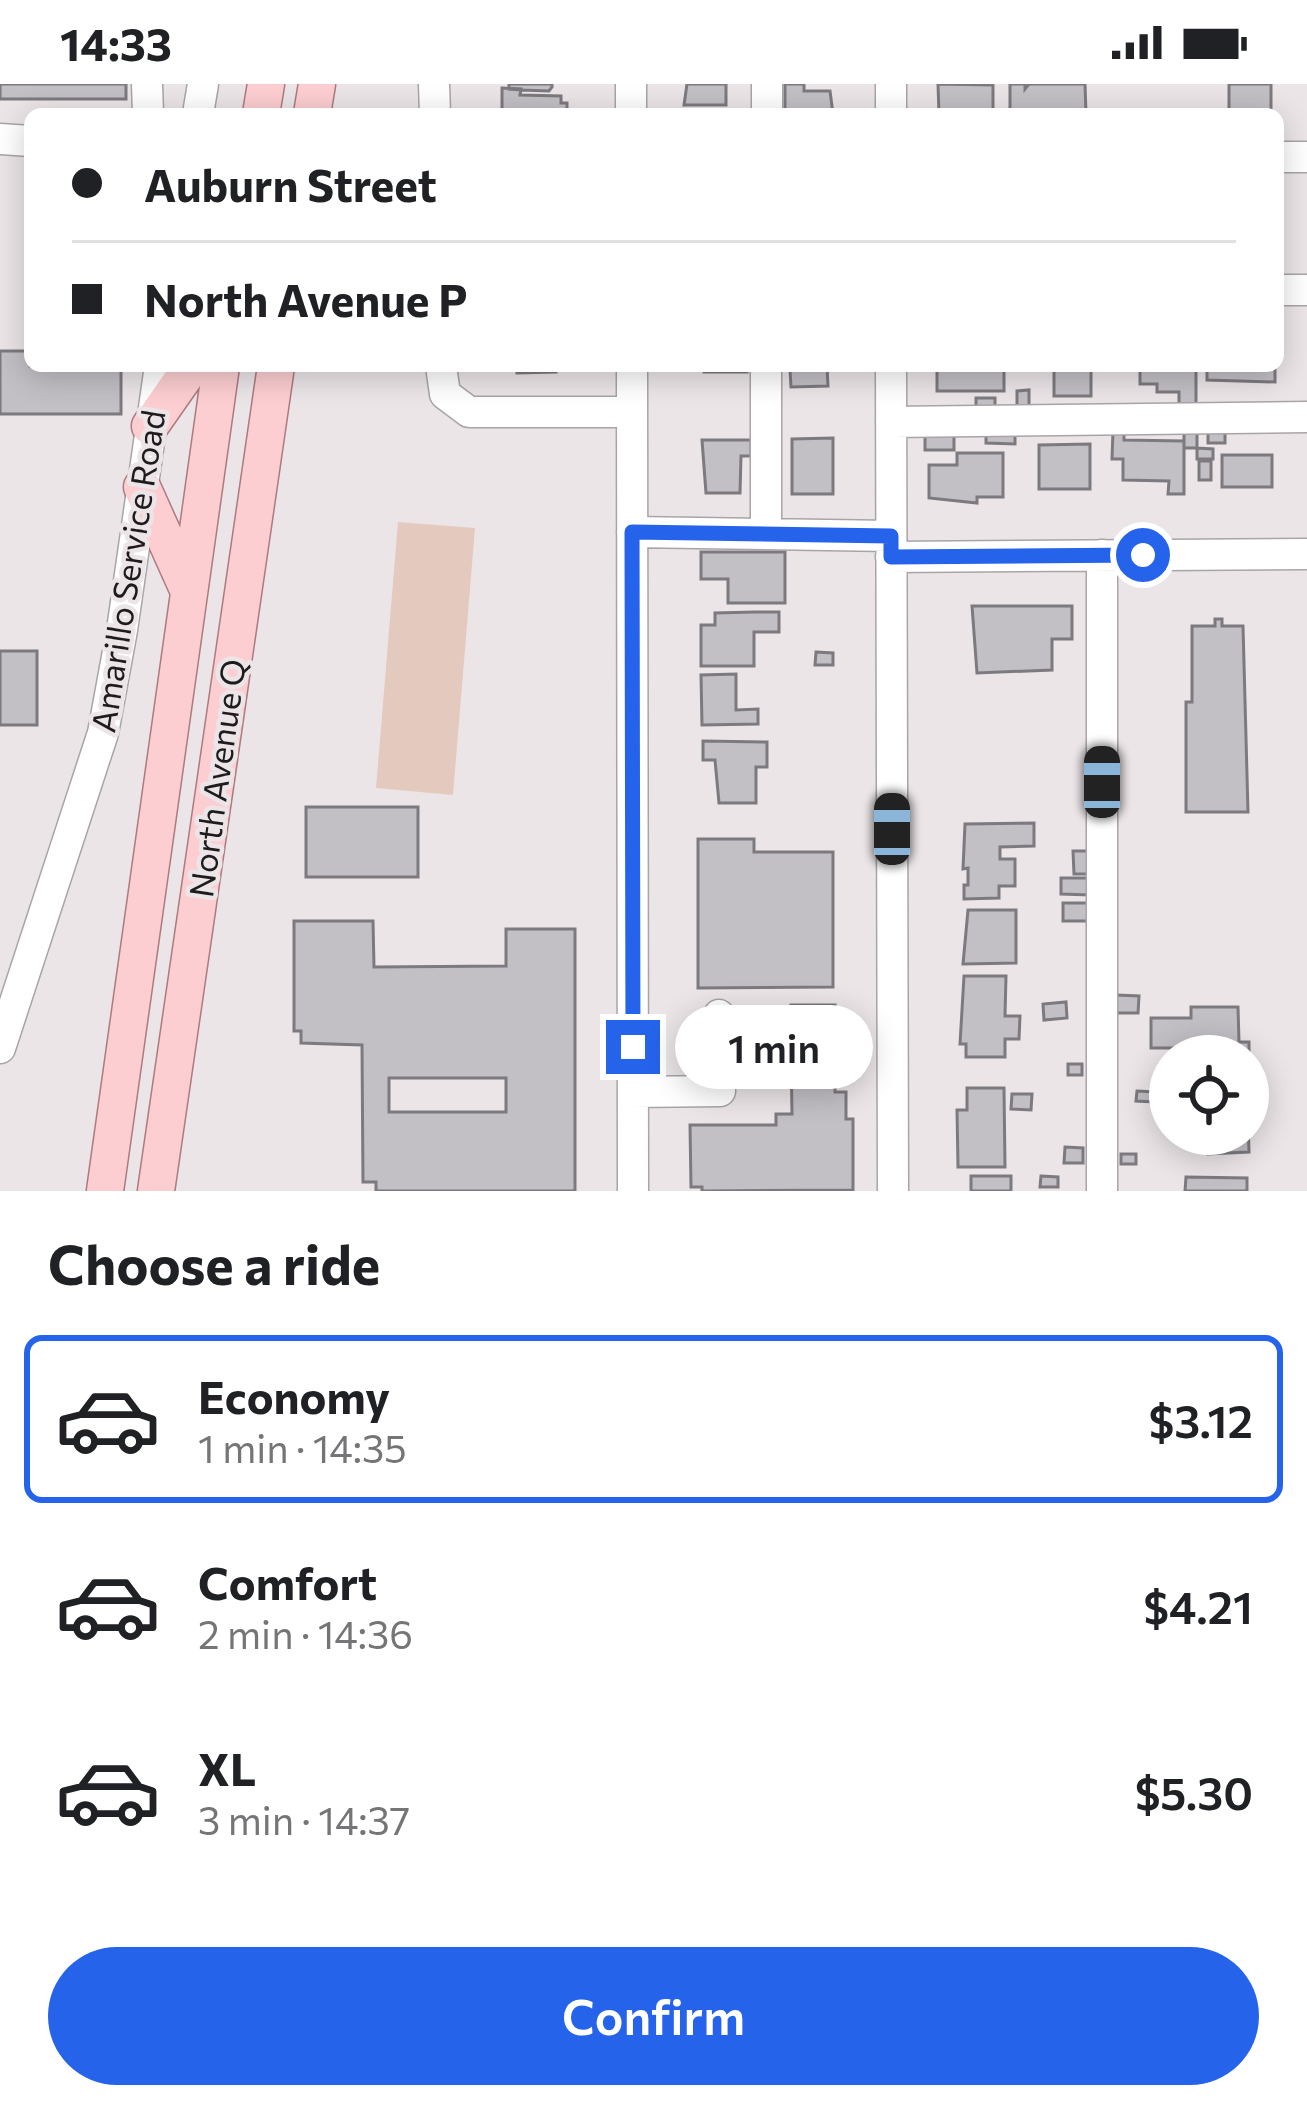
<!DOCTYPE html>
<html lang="en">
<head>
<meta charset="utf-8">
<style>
	:root { --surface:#fff; --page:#f2f2f2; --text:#202124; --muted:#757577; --line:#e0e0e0; --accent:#2563eb }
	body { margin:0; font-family:Commissioner,sans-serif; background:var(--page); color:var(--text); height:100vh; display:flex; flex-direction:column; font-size:45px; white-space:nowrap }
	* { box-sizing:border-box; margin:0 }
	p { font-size:39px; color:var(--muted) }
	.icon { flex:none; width:66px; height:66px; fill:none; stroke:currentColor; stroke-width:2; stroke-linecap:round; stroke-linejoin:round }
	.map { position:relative; height:1107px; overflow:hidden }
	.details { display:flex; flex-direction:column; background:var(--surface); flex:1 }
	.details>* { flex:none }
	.banner { position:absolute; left:24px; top:24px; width:1260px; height:264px; border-radius:18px; box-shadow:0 6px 30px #0003; display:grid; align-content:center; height:264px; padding:0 48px; background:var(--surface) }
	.controls { position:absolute; left:1149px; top:951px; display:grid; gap:24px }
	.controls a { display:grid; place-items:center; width:120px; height:120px; border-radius:50%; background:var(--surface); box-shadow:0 6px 30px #0003; font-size:60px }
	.end { position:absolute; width:54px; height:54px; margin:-27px; border:15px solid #2563eb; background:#fff; box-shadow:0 0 0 6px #fff }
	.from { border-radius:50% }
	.bubble { position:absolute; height:84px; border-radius:42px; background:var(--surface); box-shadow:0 6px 30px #0003; font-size:39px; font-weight:600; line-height:84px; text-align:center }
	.car { position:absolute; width:36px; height:72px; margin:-36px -18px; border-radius:15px; box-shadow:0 0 9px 3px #0007; background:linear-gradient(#222 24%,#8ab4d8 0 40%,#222 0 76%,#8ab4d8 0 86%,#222 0) }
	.banner b { display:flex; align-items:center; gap:42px; height:114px; font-size:45px }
	.banner b+b { border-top:3px solid var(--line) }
	.banner i { width:30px; height:30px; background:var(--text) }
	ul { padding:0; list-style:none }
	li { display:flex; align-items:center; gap:36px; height:168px; margin:0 24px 18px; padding:0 24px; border:6px solid transparent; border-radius:18px }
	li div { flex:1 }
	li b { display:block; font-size:45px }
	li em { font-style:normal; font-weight:600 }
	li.active { border-color:var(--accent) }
	li>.icon { width:108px; height:108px; stroke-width:1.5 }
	h2 { padding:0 48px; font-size:54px; line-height:144px }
	.button { display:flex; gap:24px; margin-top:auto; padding:24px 48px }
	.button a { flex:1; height:138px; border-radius:72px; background:var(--accent); color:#fff; font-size:48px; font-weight:600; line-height:138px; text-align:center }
	.status { display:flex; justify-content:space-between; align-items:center; height:84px; padding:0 60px; background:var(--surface); direction:ltr }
	.status svg { height:33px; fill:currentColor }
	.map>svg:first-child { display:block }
	.green { fill:#e4cabe }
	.building { fill:#c2bfc5; stroke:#7d7a7f; stroke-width:3; fill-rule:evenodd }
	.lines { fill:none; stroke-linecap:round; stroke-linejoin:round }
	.minor-casing { stroke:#a9a4a7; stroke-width:33 }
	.major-casing { stroke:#ad7a7e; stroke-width:39 }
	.minor { stroke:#fff; stroke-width:30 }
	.major { stroke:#fcced1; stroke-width:36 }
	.route { stroke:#2563eb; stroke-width:15 }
	.labels { text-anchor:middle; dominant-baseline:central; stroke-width:9; stroke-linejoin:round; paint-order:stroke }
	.street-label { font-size:33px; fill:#1d1b1c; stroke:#ebe5e8 }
</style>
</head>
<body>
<div class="status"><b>14:33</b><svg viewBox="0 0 49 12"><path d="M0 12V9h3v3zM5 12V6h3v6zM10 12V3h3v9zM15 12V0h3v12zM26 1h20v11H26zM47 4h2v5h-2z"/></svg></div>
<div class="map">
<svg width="1307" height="1107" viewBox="0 0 1307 1107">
	<rect width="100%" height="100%" fill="#ebe5e8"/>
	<!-- green -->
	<path class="green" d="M398,438L475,444L453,711L376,704Z"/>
	<!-- building -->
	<path class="building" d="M0,0H126V15H0Z
		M509,0H552V3L549,7L521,6L509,5Z
		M687,0H726V21H684Z
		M785,0H804V7H830L833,30H785Z
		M938,0L993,1V29L999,30H939Z
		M1010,0H1025V5L1029,0H1085L1086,30L1010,27Z
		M1229,0H1271V30H1229Z
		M502,4L521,5L520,11L561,12V19H567V30H480V27H502Z
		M0,267H30V282H121V330H0Z
		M517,282H556V288L517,289Z
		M703,282H747V288H704Z
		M781,282H827L828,302L791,303L790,286H781Z
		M937,282H1004V307H937Z
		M1054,282H1091V312H1054Z
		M1140,282H1196V323H1179V308H1157V300H1140Z
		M1207,282H1275V298L1207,296Z
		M1029,306V324L1017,325V307Z
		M976,314H995V330H976Z
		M986,346L1015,347V360L986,359Z
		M1113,346H1124V356L1184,357V410H1168L1169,397L1123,396V375H1112Z
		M1208,346H1225V359H1208Z
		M1184,347H1197V364H1184Z
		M925,348L954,349V366H925Z
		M833,354V410H792V355Z
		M702,356H751V372H741L740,409H706Z
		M1090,360V405H1039V361Z
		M1197,364L1213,365V375H1197Z
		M957,369H1003V413H977V419L929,414V381H957Z
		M1222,371H1272V403H1222Z
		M1199,377H1211V396H1199Z
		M701,468H785V519H728V495H701Z
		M972,522H1072V555H1052V586L977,589Z
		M755,528H779V548H754V582H701V541H715V529Z
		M1215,535H1222V542H1243L1248,728H1186V618H1192V542H1215Z
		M0,567H37V641H0Z
		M816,568L833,569V581H815Z
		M736,590V626L758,625V640L702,641L701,591Z
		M703,657L767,658V683H756V719H719L715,676H703Z
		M306,723H418V793H306Z
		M1034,739V762L1000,763V775H1015V802H999V814L964,815V801H968V784L963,785L965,740Z
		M698,755H754V768H833V903L698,904Z
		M1073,767H1088V790H1074Z
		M1061,794H1091L1090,811L1061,810Z
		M1063,819H1089V837H1063Z
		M968,826H1016V879L963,880Z
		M294,837H373L374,883L506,882V845H575V1107H376V1098H363L362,961L301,959V947H294ZM389,994H506V1028H389Z
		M964,892H1006L1005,932H1020L1019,955H1005V973H966V960H960Z
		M1116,911L1139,912L1138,929H1116Z
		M1066,918L1067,934L1044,936L1043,920Z
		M791,921H835V1008H846V1035H853V1106L702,1107V1103H691L690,1041H776V1030H792L791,973H778V936H791Z
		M1191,923H1238L1239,958H1249V985L1248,972H1192V964H1151V934H1191Z
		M1068,980H1082V991H1068Z
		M967,1004H1004L1005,1083H958L957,1026H967Z
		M1137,1007L1155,1008L1154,1018L1136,1017Z
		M1012,1010H1032L1031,1026L1011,1025Z
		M1248,1030L1249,1068L1208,1070L1207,1050H1248Z
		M1065,1063L1083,1064V1079H1064Z
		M1121,1070H1136V1080H1121Z
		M971,1092H1011V1107H971Z
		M1041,1092L1058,1093V1103H1040Z
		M1186,1093L1247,1094V1107H1185Z"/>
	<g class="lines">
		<defs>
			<path id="minor" d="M147,0L148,30
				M434,0L435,30
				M631,0V30
				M891,0V30
				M198,30L203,0
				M767,30V0
				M0,55L30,57
				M1278,73H1307
				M1278,206H1307
				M441,282L445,310L469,328H632
				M632,282L633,1107
				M891,282L893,1107
				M891,338L1307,333
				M632,448L891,452
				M766,450V282
				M1102,471V1107
				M891,473L1307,470
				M0,964L103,649L122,546L160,282
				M633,1008L720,1007L719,931"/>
			<path id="major" d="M261,30L266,0
				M312,30L317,0
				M150,342L192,282
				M142,403L187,503
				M105,1107L221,282
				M156,1107L276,282"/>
		</defs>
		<!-- minor casing -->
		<use href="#minor" class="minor-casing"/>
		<!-- major casing -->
		<use href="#major" class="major-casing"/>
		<!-- minor -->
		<use href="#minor" class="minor"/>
		<!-- major -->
		<use href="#major" class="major"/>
	</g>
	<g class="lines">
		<!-- route -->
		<path class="route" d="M633,963L632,448L891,452V473L1143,471"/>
	</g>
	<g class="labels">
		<!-- street labels -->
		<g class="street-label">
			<text transform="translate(127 487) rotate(-81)">Amarillo Service Road</text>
			<text transform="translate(216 694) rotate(-82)">North Avenue Q</text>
		</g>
	</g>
</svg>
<div class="controls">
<a><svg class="icon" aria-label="locate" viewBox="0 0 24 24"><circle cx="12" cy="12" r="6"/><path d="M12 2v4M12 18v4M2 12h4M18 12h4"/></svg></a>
</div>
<i class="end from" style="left:1143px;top:471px"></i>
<i class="end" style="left:633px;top:963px"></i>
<div class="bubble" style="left:675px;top:921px;width:198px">1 min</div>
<i class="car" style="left:1102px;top:698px;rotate:0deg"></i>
<i class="car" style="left:892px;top:745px;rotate:0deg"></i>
<div class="banner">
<b><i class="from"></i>Auburn Street</b>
<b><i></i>North Avenue P</b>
</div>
</div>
<section class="details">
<h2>Choose a ride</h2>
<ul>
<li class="active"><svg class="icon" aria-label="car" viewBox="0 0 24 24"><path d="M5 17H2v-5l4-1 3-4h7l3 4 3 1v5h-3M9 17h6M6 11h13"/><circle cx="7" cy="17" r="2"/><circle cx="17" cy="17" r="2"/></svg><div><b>Economy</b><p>1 min · 14:35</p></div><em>$3.12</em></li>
<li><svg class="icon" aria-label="car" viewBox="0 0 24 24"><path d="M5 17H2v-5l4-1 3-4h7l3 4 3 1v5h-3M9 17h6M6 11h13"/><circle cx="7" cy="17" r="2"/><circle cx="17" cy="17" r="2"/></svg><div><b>Comfort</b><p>2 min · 14:36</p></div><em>$4.21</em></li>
<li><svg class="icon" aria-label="car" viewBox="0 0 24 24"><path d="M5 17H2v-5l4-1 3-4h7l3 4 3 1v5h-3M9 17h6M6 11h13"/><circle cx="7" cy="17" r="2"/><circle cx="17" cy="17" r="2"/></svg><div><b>XL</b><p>3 min · 14:37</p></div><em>$5.30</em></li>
</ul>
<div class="button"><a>Confirm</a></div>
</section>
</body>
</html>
